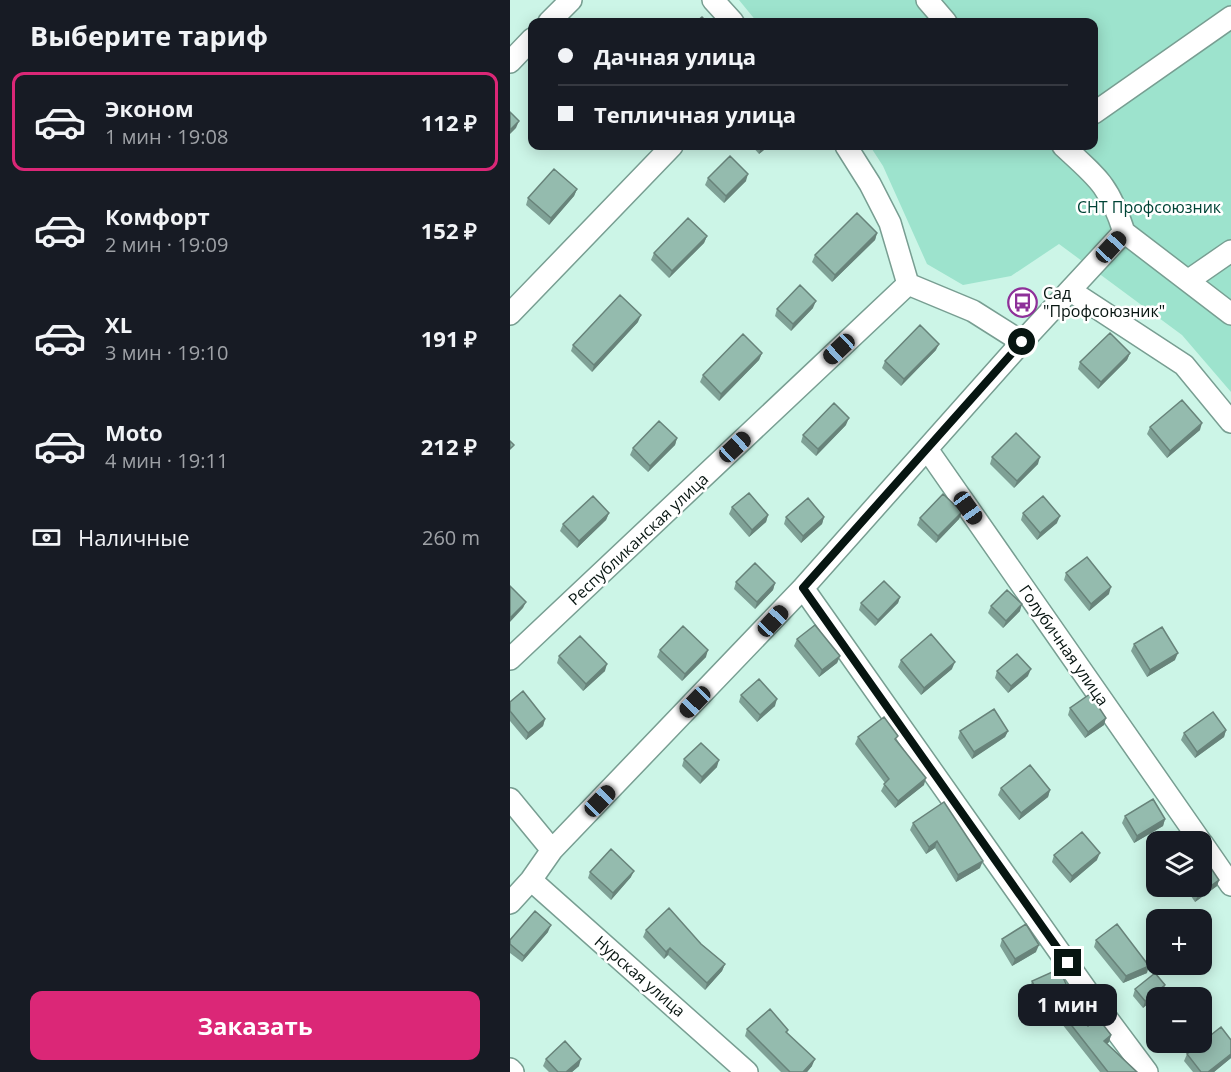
<!DOCTYPE html>
<html lang="ru">
<head>
<meta charset="utf-8">
<style>
	:root { --surface:#171b24; --page:#242831; --text:#f1f3f6; --muted:#9ea1a6; --line:#363941; --accent:#db2777 }
	body { margin:0; font-family:"Open Sans",sans-serif; background:var(--page); color:var(--text); height:100vh; display:flex; flex-direction:column; font-size:22px; white-space:nowrap }
	* { box-sizing:border-box; margin:0 }
	p { font-size:20px; color:var(--muted) }
	.icon { flex:none; width:33px; height:33px; fill:none; stroke:currentColor; stroke-width:2; stroke-linecap:round; stroke-linejoin:round }
	.map { position:relative; flex:1; overflow:hidden }
	.sheet { display:flex; flex-direction:column; background:var(--surface); width:510px }
	.sheet>* { flex:none }
	.banner { position:absolute; left:18px; top:18px; width:570px; height:132px; border-radius:12px; box-shadow:0 3px 15px #0003; display:grid; align-content:center; height:132px; padding:0 30px; background:var(--surface) }
	.controls { position:absolute; left:636px; top:831px; display:grid; gap:12px }
	.controls a { display:grid; place-items:center; width:66px; height:66px; border-radius:12px; background:var(--surface); box-shadow:0 3px 15px #0003; font-size:30px }
	.end { position:absolute; width:27px; height:27px; margin:-14px; border:8px solid #071511; background:#fff; box-shadow:0 0 0 3px #fff }
	.from { border-radius:50% }
	.bubble { position:absolute; height:42px; border-radius:12px; background:var(--surface); box-shadow:0 3px 15px #0003; font-size:20px; font-weight:700; line-height:42px; text-align:center }
	.car { position:absolute; width:18px; height:36px; margin:-18px -9px; border-radius:8px; box-shadow:0 0 4px 2px #0007; background:linear-gradient(#222 24%,#8ab4d8 0 40%,#222 0 76%,#8ab4d8 0 86%,#222 0) }
	.banner b { display:flex; align-items:center; gap:21px; height:57px; font-size:22px }
	.banner b+b { border-top:2px solid var(--line) }
	.banner i { width:15px; height:15px; background:var(--text) }
	ul { padding:0; list-style:none }
	li { display:flex; align-items:center; gap:18px; height:99px; margin:0 12px 9px; padding:0 18px; border:3px solid transparent; border-radius:12px }
	li div { flex:1 }
	li b { display:block; font-size:22px }
	li em { font-style:normal; font-weight:700 }
	li.selected { border-color:var(--accent) }
	li>.icon { width:54px; height:54px; stroke-width:1.5 }
	h2 { padding:0 30px; font-size:27px; line-height:72px }
	.pay { display:flex; align-items:center; gap:15px; height:66px; padding:0 30px; font-size:22px }
	.pay p { margin-inline-start:auto }
	.action { display:flex; gap:12px; margin-top:auto; padding:12px 30px }
	.action a { flex:1; height:69px; border-radius:12px; background:var(--accent); color:#fff; font-size:24px; font-weight:700; line-height:69px; text-align:center }
	main { display:flex; flex:1; min-height:0 }
	.map>svg:first-child { display:block }
	.green { fill:#9de3cd }
	.lines { fill:none; stroke-linecap:round; stroke-linejoin:round }
	.minor-casing { stroke:#789e92; stroke-width:24 }
	.minor { stroke:#fff; stroke-width:21 }
	.wall { fill:#7fa196 }
	.shaded-wall { fill:#68837a }
	.building { fill:#94bbae; stroke:#68837a; stroke-width:1.5 }
	.route { stroke:#071511; stroke-width:8 }
	.labels { text-anchor:middle; dominant-baseline:central; stroke-width:5; stroke-linejoin:round; paint-order:stroke }
	.park-label { font-size:16px; fill:#004436; stroke:#fff }
	.poi-label { font-size:16px; fill:#071511; stroke:#fff; text-anchor:start }
	.street-label { font-size:16px; fill:#071511; stroke:#fff }
</style>
</head>
<body>
<main>
<section class="sheet">
<h2>Выберите тариф</h2>
<ul>
<li class="selected"><svg class="icon" aria-label="car" viewBox="0 0 24 24"><path d="M5 17H2v-5l4-1 3-4h7l3 4 3 1v5h-3M9 17h6M6 11h13"/><circle cx="7" cy="17" r="2"/><circle cx="17" cy="17" r="2"/></svg><div><b>Эконом</b><p>1 мин · 19:08</p></div><em>112 ₽</em></li>
<li><svg class="icon" aria-label="car" viewBox="0 0 24 24"><path d="M5 17H2v-5l4-1 3-4h7l3 4 3 1v5h-3M9 17h6M6 11h13"/><circle cx="7" cy="17" r="2"/><circle cx="17" cy="17" r="2"/></svg><div><b>Комфорт</b><p>2 мин · 19:09</p></div><em>152 ₽</em></li>
<li><svg class="icon" aria-label="car" viewBox="0 0 24 24"><path d="M5 17H2v-5l4-1 3-4h7l3 4 3 1v5h-3M9 17h6M6 11h13"/><circle cx="7" cy="17" r="2"/><circle cx="17" cy="17" r="2"/></svg><div><b>XL</b><p>3 мин · 19:10</p></div><em>191 ₽</em></li>
<li><svg class="icon" aria-label="car" viewBox="0 0 24 24"><path d="M5 17H2v-5l4-1 3-4h7l3 4 3 1v5h-3M9 17h6M6 11h13"/><circle cx="7" cy="17" r="2"/><circle cx="17" cy="17" r="2"/></svg><div><b>Moto</b><p>4 мин · 19:11</p></div><em>212 ₽</em></li>
</ul>
<div class="pay"><svg class="icon" aria-label="cash" viewBox="0 0 24 24"><path d="M3 7h18v10H3z"/><circle cx="12" cy="12" r="2"/></svg>Наличные<p>260 m</p></div>
<div class="action"><a>Заказать</a></div>
</section>
<div class="map">
<svg width="721" height="1072" viewBox="0 0 721 1072">
	<rect width="100%" height="100%" fill="#ccf5e7"/>
	<!-- green -->
	<path class="green" d="M229,0H721V392L672,335L549,244L501,276L453,285L417,264L373,166L360,146H584V22H247Z"/>
	<g class="lines">
		<defs>
			<path id="minor" d="M203,0L223,22
				M417,0L436,22
				M39,22L61,0
				M0,62L22,39
				M584,113L721,17
				M336,146L360,184L380,223L398,284
				M553,146C588,178 599,185 614,232
				M614,232L721,314
				M679,280L721,251
				M561,291L674,365L721,422
				M0,314L162,146
				M417,449L691,842
				M293,588L584,1001L637,1072
				M0,659L398,284L463,311L512,342
				M0,799L42,850
				M692,843L721,885
				M21,880L237,1072
				M0,903L21,880L42,850L293,588L512,342L614,232
				M0,1069L3,1072"/>
		</defs>
		<!-- minor casing -->
		<use href="#minor" class="minor-casing"/>
		<!-- minor -->
		<use href="#minor" class="minor"/>
	</g>
	<!-- wall -->
	<path class="wall" d="M242,146H259L249,154Z
		M198,178L236,181L214,203L195,185Z
		M67,189L64,196L39,225L16,205L18,198Z
		M367,233L365,240L322,282L302,262L305,255Z
		M197,236L194,243L159,278L141,260L144,253Z
		M303,308L281,331L265,316L267,309Z
		M128,322L82,372L61,351L63,345Z
		M426,350L391,386L372,368L375,361Z
		M252,353L249,360L209,401L190,382L193,375Z
		M620,353L617,360L588,389L568,369L570,362Z
		M336,425L306,456L291,442L293,435Z
		M640,427L690,430L657,458L637,434Z
		M167,438L165,445L138,472L120,455L123,448Z
		M482,457L528,464L504,488L480,464Z
		M222,507L258,515L256,522L239,537L219,514Z
		M452,512L449,519L426,543L407,525L410,518Z
		M99,513L96,520L67,548L50,531L53,524Z
		M513,513L547,523L527,540L511,520Z
		M276,517H314L312,524L291,543L274,524Z
		M556,573L599,594L579,611L554,580Z
		M226,582L265,583L263,590L245,609L224,589Z
		M390,597L388,603L365,626L349,610L351,603Z
		M481,606L510,611L493,628L478,613Z
		M287,639L330,656L327,663L309,677L284,646Z
		M624,644L665,660L637,677L621,651Z
		M150,650L196,657L172,681L147,657Z
		M49,656L95,671L73,691L47,663Z
		M391,660L442,669L411,695L388,667Z
		M487,671L518,676L498,693L485,678Z
		M231,695L265,706L247,722L229,702Z
		M0,702L35,719L33,726L16,740L0,721Z
		M560,708L594,725L575,738L558,715Z
		M716,730L714,737L685,758L671,740L674,733Z
		M450,731H498L495,737L462,759L448,738Z
		M348,737L386,741L414,785L385,808L371,791L375,783L345,744Z
		M174,759L207,767L190,784L172,766Z
		M491,788L540,790L538,797L509,820L488,795Z
		M615,816L655,819L653,826L624,843L612,823Z
		M403,823L470,868L446,882L425,848L416,854L400,830Z
		M544,855L587,860L560,883L542,862Z
		M80,872L121,877L101,900L78,878Z
		M709,880L707,886L685,902L674,886H692Z
		M136,930L191,944L215,964L212,971L195,990L158,955L154,959L133,937Z
		M38,932L12,962L0,953V940Z
		M492,939L526,952L502,966L490,946Z
		M586,940L637,973L613,983L584,947Z
		M522,981L564,1001L561,1007L534,1020L520,988Z
		M655,985L652,992L633,1008L623,996L625,989Z
		M555,1017L601,1035L599,1042L597,1044L627,1072H590L552,1024Z
		M237,1029L278,1030L277,1033L302,1066L297,1072H271L235,1036Z
		M721,1040V1058L704,1072H683L674,1061L677,1054Z
		M36,1059L69,1066L62,1072H39L33,1066Z"/>
	<!-- shaded-wall -->
	<path class="shaded-wall" d="M9,121L6,128L0,134V130Z
		M253,146H259L249,154L251,147Z
		M238,174L236,181L214,203L216,196Z
		M67,189L64,196L39,225L41,218Z
		M367,233L365,240L322,282L325,275Z
		M197,236L194,243L159,278L162,271Z
		M306,301L303,308L281,331L283,324Z
		M131,315L128,322L82,372L84,365Z
		M429,344L426,350L391,386L394,379Z
		M252,353L249,360L209,401L211,394Z
		M620,353L617,360L588,389L591,382Z
		M339,418L336,425L306,456L308,449Z
		M692,423L690,430L657,458L660,451Z
		M167,438L165,445L138,472L140,466Z
		M530,457L528,464L504,488L507,481Z
		M452,512L449,519L426,543L428,536Z
		M99,513L96,520L67,548L69,541Z
		M258,515L256,522L239,537L242,530Z
		M550,516L547,523L527,540L530,533Z
		M314,517L312,524L291,543L293,536Z
		M265,583L263,590L245,609L247,602Z
		M601,587L599,594L579,611L581,604Z
		M390,597L388,603L365,626L368,620Z
		M16,602L13,608L0,622V618Z
		M512,604L510,611L493,628L496,621Z
		M198,650L196,657L172,681L175,674Z
		M668,653L665,660L637,677L640,670Z
		M330,656L327,663L309,677L312,670Z
		M445,662L442,669L411,695L414,688Z
		M97,664L95,671L73,691L76,684Z
		M521,669L518,676L498,693L501,686Z
		M267,699L265,706L247,722L250,715Z
		M596,718L594,725L575,738L578,732Z
		M35,719L33,726L16,740L18,733Z
		M716,730L714,737L685,758L687,752Z
		M498,731L495,737L462,759L464,752Z
		M209,760L207,767L190,784L192,777Z
		M416,778L414,785L385,808L388,801Z
		M540,790L538,797L509,820L511,813Z
		M655,819L653,826L624,843L627,836Z
		M427,841L425,848L416,854L419,847Z
		M590,853L587,860L560,883L562,876Z
		M473,861L470,868L446,882L448,875Z
		M124,871L121,877L101,900L103,893Z
		M709,880L707,886L685,902L688,895Z
		M41,925L38,932L12,962L14,956Z
		M529,945L526,952L502,966L505,959Z
		M160,948L158,955L154,959L156,952Z
		M215,964L212,971L195,990L197,983Z
		M639,966L637,973L613,983L616,976Z
		M655,985L652,992L633,1008L635,1001Z
		M564,1001L561,1007L534,1020L537,1013Z
		M601,1035L599,1042L592,1048L594,1041Z
		M721,1054V1058L704,1072H698Z
		M71,1059L69,1066L62,1072H56Z
		M305,1059L302,1066L297,1072H293Z"/>
	<!-- building -->
	<path class="building" d="M192,17L197,22H186Z
		M0,112L9,121L0,130Z
		M220,156L238,174L216,196L198,178Z
		M44,169L67,189L41,218L18,198Z
		M347,213L367,233L325,275L305,255Z
		M178,218L197,236L162,271L144,253Z
		M290,285L306,301L283,324L267,309Z
		M110,295L131,315L84,365L63,345Z
		M410,325L429,344L394,379L375,361Z
		M600,333L620,353L591,382L570,362Z
		M233,334L252,353L211,394L193,375Z
		M672,400L692,423L660,451L640,427Z
		M324,403L339,418L308,449L293,435Z
		M149,421L167,438L140,466L123,448Z
		M506,433L530,457L507,481L482,457Z
		M0,441L4,445L0,449Z
		M239,493L258,515L242,530L222,507Z
		M433,494L452,512L428,536L410,518Z
		M83,496L99,513L69,541L53,524Z
		M533,496L550,516L530,533L513,513Z
		M298,498L314,517L293,536L276,517Z
		M577,557L601,587L581,604L556,573Z
		M245,563L265,583L247,602L226,582Z
		M374,581L390,597L368,620L351,603Z
		M0,586L16,602L0,618Z
		M497,590L512,604L496,621L481,606Z
		M305,625L330,656L312,670L287,639Z
		M173,626L198,650L175,674L150,650Z
		M652,627L668,653L640,670L624,644Z
		M421,634L445,662L414,688L391,660Z
		M70,636L97,664L76,684L49,656Z
		M507,654L521,669L501,686L487,671Z
		M249,679L267,699L250,715L231,695Z
		M13,691L35,719L18,733L0,711V702Z
		M580,694L596,718L578,732L560,708Z
		M484,709L498,731L464,752L450,731Z
		M703,712L716,730L687,752L674,733Z
		M374,717L388,736L385,739L416,778L388,801L374,784L379,779L348,737Z
		M191,743L209,760L192,777L174,759Z
		M520,765L540,790L511,813L491,788Z
		M643,799L655,819L627,836L615,816Z
		M434,802L473,861L448,875L427,841L419,847L403,823Z
		M572,832L590,853L562,876L544,855Z
		M679,837L682,842H674Z
		M101,849L124,871L103,893L80,872Z
		M692,855L709,880L688,895L682,886H692Z
		M159,908L191,944L215,964L197,983L160,948L156,952L136,930Z
		M25,911L41,925L14,956L0,944V940Z
		M516,924L529,945L505,959L492,939Z
		M607,924L639,966L616,976L586,940Z
		M549,969L564,1001L537,1013L522,981Z
		M645,973L655,985L635,1001L625,989Z
		M260,1009L278,1030L276,1032L305,1059L293,1072H280L237,1029Z
		M562,1011L578,1026L588,1018L601,1035L594,1041L627,1072H598L555,1017Z
		M711,1027L721,1040V1054L698,1072H691L677,1054Z
		M55,1041L71,1059L56,1072H48L36,1059Z"/>
	<g class="lines">
		<!-- route -->
		<path class="route" d="M512,342L293,588L558,963"/>
	</g>
	<!-- icons -->
	<defs>
		<symbol id="bus-ring" viewBox="-11 -11 22 22"><circle r="9.5" fill="#fff" stroke="#8e3099" stroke-width="1.5"/><path d="M-5-6H5V4H4V6H2V4H-2V6H-4V4H-5ZM-3.5-4V0h7V-4ZM-3.5 1.2v1.5H-2V1.2ZM2 1.2v1.5H3.5V1.2Z" fill="#8e3099"/></symbol>
	</defs>
	<g fill-rule="evenodd">
		<use href="#bus-ring" x="496" y="286" width="33" height="33"/>
	</g>
	<g class="labels">
		<!-- park labels -->
		<g class="park-label">
			<text x="639" y="207">СНТ Профсоюзник</text>
		</g>
		<!-- poi labels -->
		<g class="poi-label">
			<text x="533" y="293">Сад<tspan x="533" dy="18">"Профсоюзник"</tspan></text>
		</g>
		<!-- street labels -->
		<g class="street-label">
			<text transform="translate(128 539) rotate(-43)">Республиканская улица</text>
			<text transform="translate(554 645) rotate(55)">Голубичная улица</text>
			<text transform="translate(130 976) rotate(41)">Нурская улица</text>
		</g>
	</g>
</svg>
<div class="controls">
<a><svg class="icon" aria-label="layers" viewBox="0 0 24 24"><path d="M12 4l9 5-9 5-9-5zM3 14l9 5 9-5"/></svg></a>
<a>+</a>
<a>−</a>
</div>
<i class="end from" style="left:512px;top:342px"></i>
<i class="end" style="left:558px;top:963px"></i>
<div class="bubble" style="left:508px;top:984px;width:99px">1 мин</div>
<i class="car" style="left:601px;top:247px;rotate:43deg"></i>
<i class="car" style="left:329px;top:349px;rotate:227deg"></i>
<i class="car" style="left:225px;top:447px;rotate:47deg"></i>
<i class="car" style="left:458px;top:508px;rotate:145deg"></i>
<i class="car" style="left:263px;top:621px;rotate:43deg"></i>
<i class="car" style="left:185px;top:702px;rotate:224deg"></i>
<i class="car" style="left:90px;top:801px;rotate:44deg"></i>
<div class="banner">
<b><i class="from"></i>Дачная улица</b>
<b><i></i>Тепличная улица</b>
</div>
</div>
</main>
</body>
</html>
